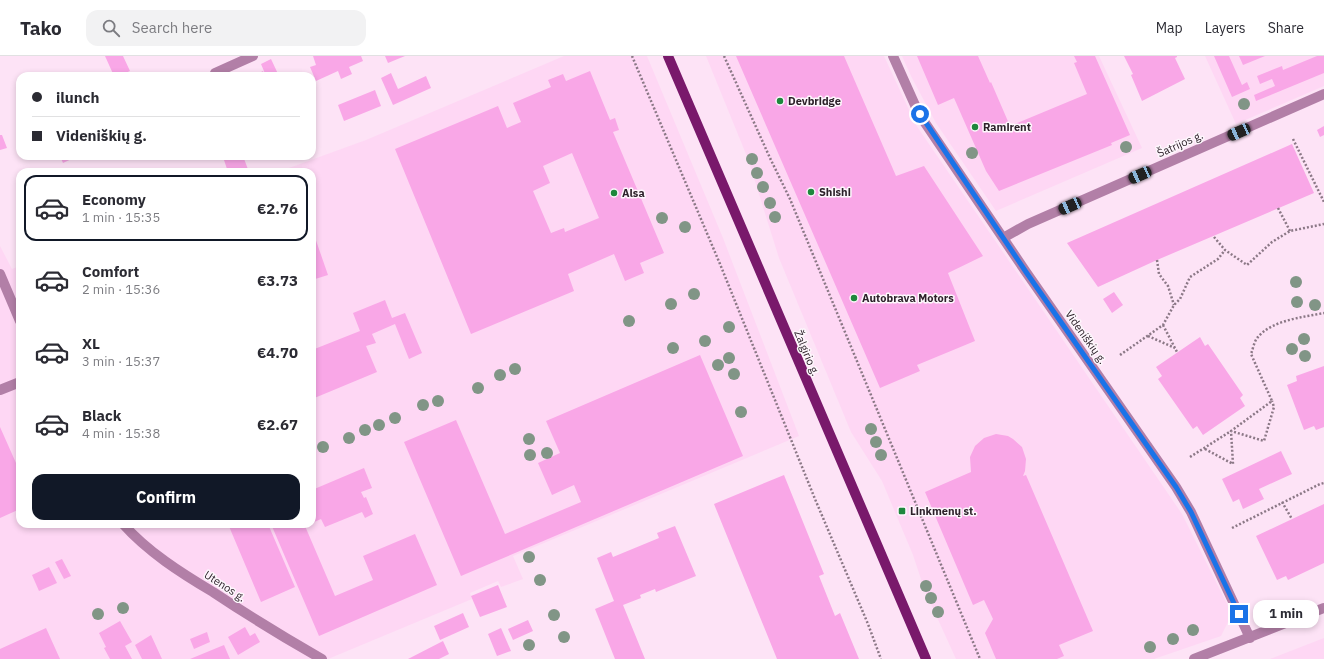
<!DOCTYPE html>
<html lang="en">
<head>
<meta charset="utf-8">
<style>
	:root { --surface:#fff; --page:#f2f2f3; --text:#2b2b33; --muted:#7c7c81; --line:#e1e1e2; --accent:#111827 }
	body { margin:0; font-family:"IBM Plex Sans",sans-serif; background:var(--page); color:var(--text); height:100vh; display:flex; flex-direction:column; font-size:15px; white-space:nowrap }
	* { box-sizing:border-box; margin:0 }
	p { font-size:13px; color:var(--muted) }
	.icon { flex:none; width:22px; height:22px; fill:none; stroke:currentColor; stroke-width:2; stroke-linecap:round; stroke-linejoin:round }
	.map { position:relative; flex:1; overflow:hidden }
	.panel { position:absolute; left:16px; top:112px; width:300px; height:360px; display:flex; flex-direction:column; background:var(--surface); border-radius:12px; box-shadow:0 2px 6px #0003 }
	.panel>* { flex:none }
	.guide { position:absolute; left:16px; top:16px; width:300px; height:88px; border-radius:12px; box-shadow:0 2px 6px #0003; display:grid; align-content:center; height:88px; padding:0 16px; background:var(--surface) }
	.end { position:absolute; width:18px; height:18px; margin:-9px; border:5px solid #1a73e8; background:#fff; box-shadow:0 0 0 2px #fff }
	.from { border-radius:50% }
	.bubble { position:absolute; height:28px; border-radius:12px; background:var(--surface); box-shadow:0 2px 6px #0003; font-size:13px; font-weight:700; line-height:28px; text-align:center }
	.car { position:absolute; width:12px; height:24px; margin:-12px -6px; border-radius:5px; box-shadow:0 0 3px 1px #0007; background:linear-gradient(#222 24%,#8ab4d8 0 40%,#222 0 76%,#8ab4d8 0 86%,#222 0) }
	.guide b { display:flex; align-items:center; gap:14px; height:38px; font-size:15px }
	.guide b+b { border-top:1px solid var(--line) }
	.guide i { width:10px; height:10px; background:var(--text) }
	ul { padding:7px 0 0; list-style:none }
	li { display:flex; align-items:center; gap:12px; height:66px; margin:0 8px 6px; padding:0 8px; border:2px solid transparent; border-radius:12px }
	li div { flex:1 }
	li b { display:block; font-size:15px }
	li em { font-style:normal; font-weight:700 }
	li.active { border-color:var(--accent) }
	li>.icon { width:36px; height:36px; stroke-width:1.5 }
	.primary-button { display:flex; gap:8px; margin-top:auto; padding:8px 16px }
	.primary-button a { flex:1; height:46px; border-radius:12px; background:var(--accent); color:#fff; font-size:16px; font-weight:700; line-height:46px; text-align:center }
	header { display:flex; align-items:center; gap:24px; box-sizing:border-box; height:56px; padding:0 20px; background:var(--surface); border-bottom:1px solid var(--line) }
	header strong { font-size:19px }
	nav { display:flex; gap:22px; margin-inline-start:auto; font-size:14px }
	.search { width:280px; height:36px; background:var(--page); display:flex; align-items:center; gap:10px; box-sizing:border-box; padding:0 14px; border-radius:12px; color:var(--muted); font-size:15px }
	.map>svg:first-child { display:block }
	.built { fill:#fed7f4 }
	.building { fill:#f9a7e7; fill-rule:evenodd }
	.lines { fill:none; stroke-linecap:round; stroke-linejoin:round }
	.path { stroke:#8b7886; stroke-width:2.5; stroke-dasharray:2 2; stroke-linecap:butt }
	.minor { stroke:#b27fa7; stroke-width:10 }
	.primary { stroke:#79196b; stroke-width:10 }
	.tree { fill:#819586 }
	.route { stroke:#1a73e8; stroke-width:5 }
	.poi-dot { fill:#1e873d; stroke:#fdf7fc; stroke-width:1.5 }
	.labels { text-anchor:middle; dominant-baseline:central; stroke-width:3; stroke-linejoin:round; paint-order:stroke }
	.poi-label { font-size:11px; font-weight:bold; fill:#2d212a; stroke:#fdf7fc; text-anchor:start }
	.street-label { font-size:11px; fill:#2d212a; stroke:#fdf7fc }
</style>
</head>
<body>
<header>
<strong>Tako</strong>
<div class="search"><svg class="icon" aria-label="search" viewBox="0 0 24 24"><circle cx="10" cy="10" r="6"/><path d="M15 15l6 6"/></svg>Search here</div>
<nav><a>Map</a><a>Layers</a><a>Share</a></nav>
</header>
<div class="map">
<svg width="1324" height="603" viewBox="0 0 1324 603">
	<rect width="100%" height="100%" fill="#fde3f6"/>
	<!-- built -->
	<path class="built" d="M564,0H647L723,182L799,380L513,500L523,523L501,531L498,525L470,537L472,543L328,603H0V190L12,213L20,210V468H312V116H278L366,84Z
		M706,0H884L916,69L1182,458L1232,558L1221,580L1154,603H956L925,535L913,499L882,425L851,376L779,202L748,103Z
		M902,0H1099L1142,92L996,155L936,67L912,22Z
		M1205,0H1324V30L1236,68Z
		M1324,582V603H1270Z"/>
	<!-- building -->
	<path class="building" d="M105,0H123L130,15L119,20H114Z
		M313,0H361L363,5L349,11L352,18L341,23L338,15L316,25L310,11L316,9Z
		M385,0H405L388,7Z
		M736,0H844L896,120L924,110L983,200L948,217L975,285L917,309L920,315L880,332Z
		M917,0H978L990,27L991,26L1010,70L1087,38L1074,7L1077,6L1074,0H1095L1130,79L1111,87L1112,89L999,135L986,115L954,42L938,49Z
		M1124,0H1177V1L1175,2L1185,23L1142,45L1131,19L1133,18Z
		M1214,0H1229L1242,29L1247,26L1250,33L1232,41Z
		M1239,0H1265L1243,9Z
		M1317,0H1324V17L1256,45L1254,39L1275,30L1272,23L1260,28L1257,20L1282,10L1283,14Z
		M271,3L279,20H266L261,8Z
		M263,15L265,20H253Z
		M590,15L610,64L615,62L619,74L613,76L664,197L640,207L644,217L625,225L614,198L568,218L574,235L471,278L395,93L498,50L507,72L521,66L513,47L551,31L548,24L563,18L566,25ZM572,97L599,162L565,176L564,172L551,177L533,135L550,127L543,110Z
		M391,17L398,33L426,20L431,32L393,49L381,22Z
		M375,34L381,50L344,65L338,49Z
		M1324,70V79L1320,81L1317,74Z
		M0,79H2L7,92L0,94Z
		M1292,88L1314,137L1157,204L1098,231L1067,187Z
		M60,100H78L63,107Z
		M224,100H243L249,116H228L223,101Z
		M312,173L328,219L312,224Z
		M1114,236L1123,249L1112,257L1103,243Z
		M385,244L392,262L405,257L422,297L409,303L395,268L372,278L376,287L366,290L377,316L312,343V294L360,275L353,257Z
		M1200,281L1205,290L1208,288L1243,339L1240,342L1245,350L1203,379L1197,370L1193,373L1158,323L1162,320L1156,311Z
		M700,299L743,400L461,520L404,386L456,364L505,478L581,446L574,429L552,439L538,407L560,397L546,365Z
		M1324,310V371L1316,374L1314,370L1304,374L1287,329L1297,325L1296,320Z
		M0,371L20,416V453L0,462Z
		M996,378L1008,380L1013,383L1022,391L1026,403L1025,415L1023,420L1026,419L1093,575L1059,589L1064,600L1057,603H996L985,577L993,563L984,544L973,549L925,436L971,416L970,401L975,390L984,382Z
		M1281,395L1292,418L1259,433L1264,443L1243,453L1239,443L1233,446L1222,423Z
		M364,412L372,432L361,436L364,442L366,441L373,458L365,462L362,456L325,471L321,463L312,467V444H314L312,439V434Z
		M784,419L824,518L819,520L835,560L840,557L859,603H777L714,448Z
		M1324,448V507L1288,524L1286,520L1277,524L1256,480Z
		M228,468H268L295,531L261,546Z
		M271,468H309L305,470L335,540L373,524L363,500L415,478L437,529L319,580Z
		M675,470L696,520L656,536L655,533L640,539L641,542L623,549L645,603H615L595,553L614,545L597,502L611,496L613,501L659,482L657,477Z
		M62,503L71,520L64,523L55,506Z
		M49,511L57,527L39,535L32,519Z
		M498,529L507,551L480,561L471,540Z
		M463,557L469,571L440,584L434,570Z
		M528,564L533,575L513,584L508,573Z
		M120,565L132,586L125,590L132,603H110L104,592L106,591L99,577Z
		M245,571L250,580L255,577L260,586L238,599L228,581Z
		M46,572L60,603H0V593Z
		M501,572L511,595L497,600L488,578Z
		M207,576L210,586L194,593L190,583Z
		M151,579L162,603H142L135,589Z
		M443,585L449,598L439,603H408Z
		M224,589L230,603H190Z"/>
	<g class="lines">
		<!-- path -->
		<path class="path" d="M632,0L720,208L815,443L868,568L881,603
			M724,0L770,102L790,143L980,603
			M1293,83L1324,146
			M1278,152L1290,175
			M1214,181L1225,194L1247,209L1272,186L1290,175L1324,168
			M1157,204L1159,218L1168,230L1174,249
			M1163,269L1177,296
			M1148,280L1175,292
			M1120,299L1163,269L1174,249L1180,243L1190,221L1218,203L1225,194
			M1205,393L1233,408L1231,375L1264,385L1274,351L1272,345
			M1190,401L1231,375L1272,345L1251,298C1253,293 1254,285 1258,281C1272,264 1304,261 1324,257
			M1282,446L1292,463
			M1232,472L1320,428L1324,427"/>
		<!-- minor -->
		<path class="minor" d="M893,0L919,58L1026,216L1176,431L1191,456L1250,582
			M215,17L253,0
			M1003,182L1028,168L1324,38
			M0,218L20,265
			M0,334L20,326
			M123,468C148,496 181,517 213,536C249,560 285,582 322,603
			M1194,603L1324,552"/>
		<!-- primary -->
		<path class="primary" d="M668,0L926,603"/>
	</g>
	<!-- trees -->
	<g class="tree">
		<circle cx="1244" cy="48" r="6"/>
		<circle cx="1126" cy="91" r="6"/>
		<circle cx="972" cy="97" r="6"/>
		<circle cx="752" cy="103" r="6"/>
		<circle cx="757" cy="117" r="6"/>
		<circle cx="763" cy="131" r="6"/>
		<circle cx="770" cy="147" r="6"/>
		<circle cx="775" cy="161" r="6"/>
		<circle cx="662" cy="162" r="6"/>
		<circle cx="685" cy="171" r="6"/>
		<circle cx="1296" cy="226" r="6"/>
		<circle cx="694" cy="238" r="6"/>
		<circle cx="1297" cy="246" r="6"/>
		<circle cx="671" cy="248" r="6"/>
		<circle cx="1315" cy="249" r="6"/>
		<circle cx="629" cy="265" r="6"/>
		<circle cx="729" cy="271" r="6"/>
		<circle cx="1304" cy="283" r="6"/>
		<circle cx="705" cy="285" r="6"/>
		<circle cx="673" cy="292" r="6"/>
		<circle cx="1292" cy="293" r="6"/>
		<circle cx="1305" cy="300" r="6"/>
		<circle cx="729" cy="302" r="6"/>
		<circle cx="718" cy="309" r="6"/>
		<circle cx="515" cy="313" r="6"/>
		<circle cx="734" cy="318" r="6"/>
		<circle cx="500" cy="319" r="6"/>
		<circle cx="478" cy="332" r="6"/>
		<circle cx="438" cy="345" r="6"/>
		<circle cx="423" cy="349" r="6"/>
		<circle cx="741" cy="356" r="6"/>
		<circle cx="395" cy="362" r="6"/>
		<circle cx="379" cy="369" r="6"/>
		<circle cx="871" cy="373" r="6"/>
		<circle cx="365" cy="374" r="6"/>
		<circle cx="349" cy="382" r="6"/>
		<circle cx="529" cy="383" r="6"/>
		<circle cx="876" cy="386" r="6"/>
		<circle cx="323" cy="391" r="6"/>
		<circle cx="547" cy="397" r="6"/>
		<circle cx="530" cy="399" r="6"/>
		<circle cx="881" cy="399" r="6"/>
		<circle cx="529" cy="501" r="6"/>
		<circle cx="540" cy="524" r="6"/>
		<circle cx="926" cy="530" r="6"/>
		<circle cx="931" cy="542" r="6"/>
		<circle cx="123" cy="552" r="6"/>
		<circle cx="938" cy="556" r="6"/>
		<circle cx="98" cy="558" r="6"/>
		<circle cx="554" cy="559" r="6"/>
		<circle cx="1193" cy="574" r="6"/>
		<circle cx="564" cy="581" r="6"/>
		<circle cx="1173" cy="583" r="6"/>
		<circle cx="529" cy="589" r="6"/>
		<circle cx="1150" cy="591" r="6"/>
	</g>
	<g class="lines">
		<!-- route -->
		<path class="route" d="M920,58L1026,216L1176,431L1191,456L1239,558"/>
	</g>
	<!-- markers -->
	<g class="poi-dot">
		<circle cx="780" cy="45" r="4"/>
		<circle cx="975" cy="71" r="4"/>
		<circle cx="811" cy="136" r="4"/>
		<circle cx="614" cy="137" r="4"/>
		<circle cx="854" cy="242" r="4"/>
		<rect x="898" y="451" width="8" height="8" rx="2"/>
	</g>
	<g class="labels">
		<!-- poi labels -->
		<g class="poi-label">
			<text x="788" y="45">Devbridge</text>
			<text x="983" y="71">Ramirent</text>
			<text x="819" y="136">Shishi</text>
			<text x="622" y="137">Alsa</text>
			<text x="862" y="242">Autobrava Motors</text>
			<text x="910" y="455">Linkmenų st.</text>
		</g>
		<!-- street labels -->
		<g class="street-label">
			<text transform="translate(1180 88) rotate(-24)">Šatrijos g.</text>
			<text transform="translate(1086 281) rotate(55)">Videniškių g.</text>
			<text transform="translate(807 297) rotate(67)">Žalgirio g.</text>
			<text transform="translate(225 530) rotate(33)">Utenos g.</text>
		</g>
	</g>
</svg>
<i class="end from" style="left:920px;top:58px"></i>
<i class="end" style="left:1239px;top:558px"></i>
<div class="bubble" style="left:1253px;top:544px;width:66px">1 min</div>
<i class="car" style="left:1239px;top:76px;rotate:246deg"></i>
<i class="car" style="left:1140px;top:119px;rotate:246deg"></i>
<i class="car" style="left:1070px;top:150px;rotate:246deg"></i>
<div class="guide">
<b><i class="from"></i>ilunch</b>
<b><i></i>Videniškių g.</b>
</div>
<section class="panel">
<ul>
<li class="active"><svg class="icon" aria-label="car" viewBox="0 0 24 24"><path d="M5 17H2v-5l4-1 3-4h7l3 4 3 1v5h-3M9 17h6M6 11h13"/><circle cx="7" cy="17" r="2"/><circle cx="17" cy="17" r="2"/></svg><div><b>Economy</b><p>1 min · 15:35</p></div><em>€2.76</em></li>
<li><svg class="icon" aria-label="car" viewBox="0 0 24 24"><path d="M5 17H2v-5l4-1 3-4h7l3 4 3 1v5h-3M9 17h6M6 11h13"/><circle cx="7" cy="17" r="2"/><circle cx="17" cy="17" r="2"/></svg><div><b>Comfort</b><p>2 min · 15:36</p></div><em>€3.73</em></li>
<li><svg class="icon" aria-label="car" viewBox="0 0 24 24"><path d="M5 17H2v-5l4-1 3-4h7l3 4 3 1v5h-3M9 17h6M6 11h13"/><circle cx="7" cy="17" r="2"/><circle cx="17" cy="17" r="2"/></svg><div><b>XL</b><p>3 min · 15:37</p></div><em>€4.70</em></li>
<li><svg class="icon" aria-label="car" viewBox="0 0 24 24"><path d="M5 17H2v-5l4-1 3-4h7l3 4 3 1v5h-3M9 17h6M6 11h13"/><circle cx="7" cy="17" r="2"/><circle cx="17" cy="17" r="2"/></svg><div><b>Black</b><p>4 min · 15:38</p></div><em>€2.67</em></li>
</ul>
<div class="primary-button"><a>Confirm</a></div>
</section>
</div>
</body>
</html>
